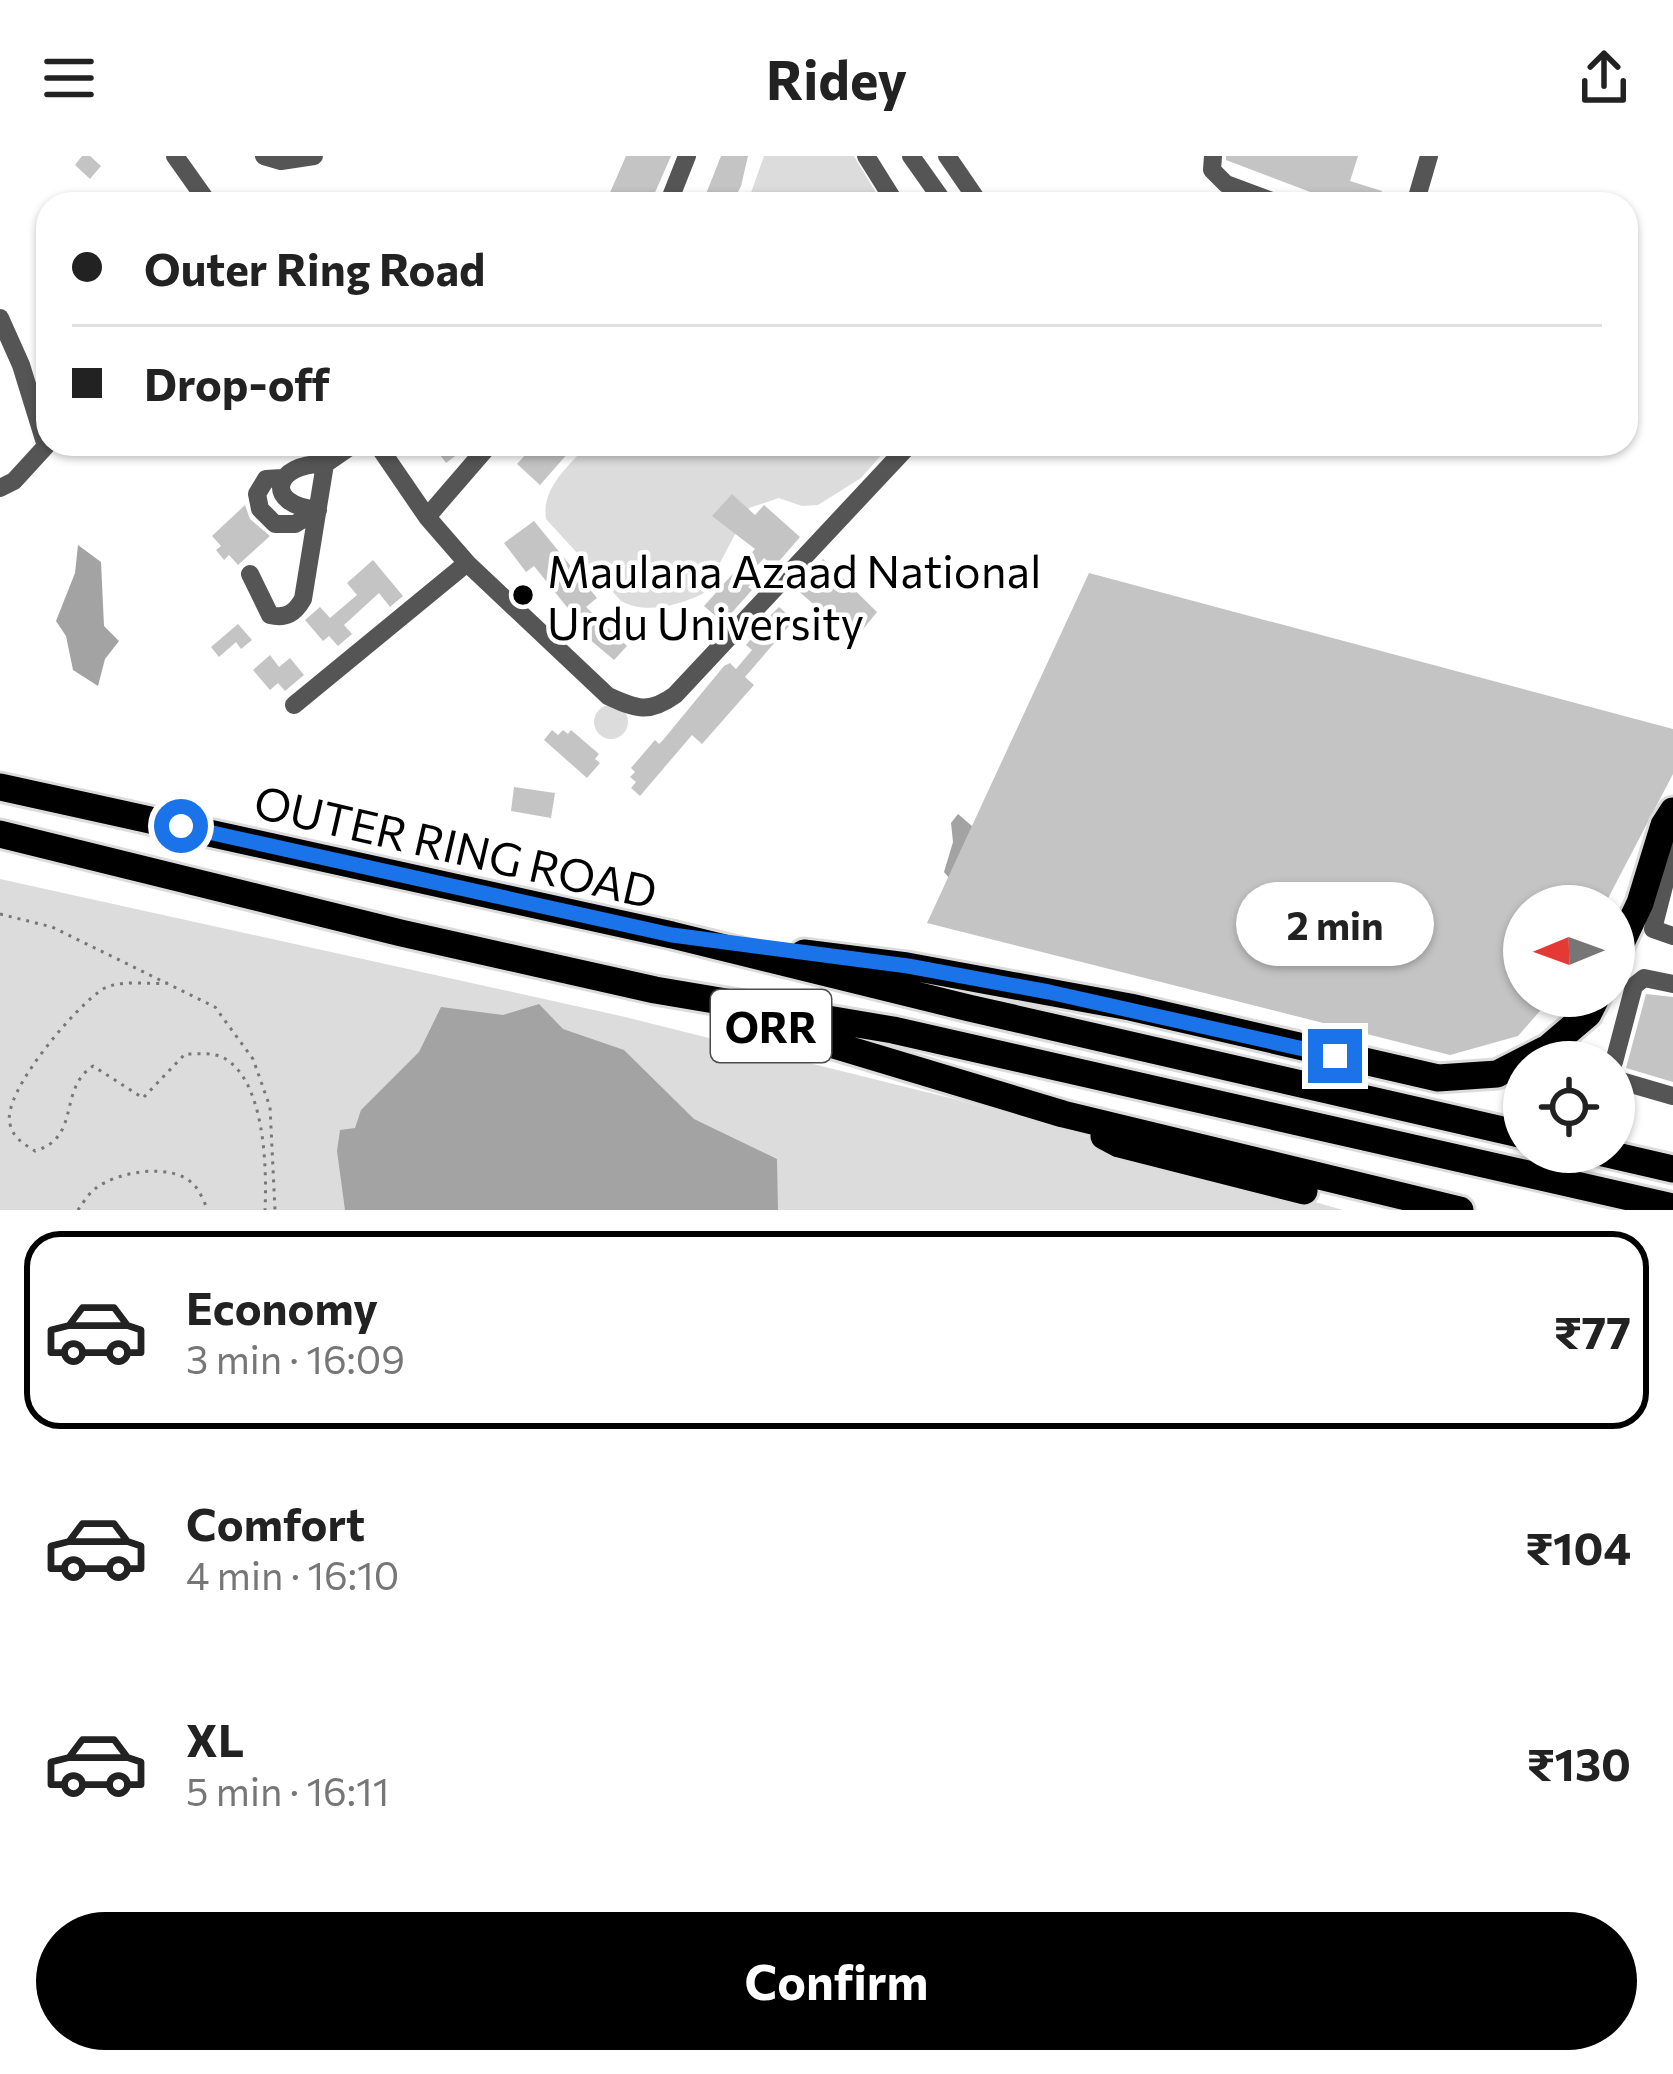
<!DOCTYPE html>
<html lang="en">
<head>
<meta charset="utf-8">
<style>
	:root { --surface:#fff; --page:#f2f2f2; --text:#222; --muted:#767676; --line:#e0e0e0; --accent:#000 }
	body { margin:0; font-family:Commissioner,sans-serif; background:var(--page); color:var(--text); height:100vh; display:flex; flex-direction:column; font-size:45px; white-space:nowrap }
	* { box-sizing:border-box; margin:0 }
	p { font-size:39px; color:var(--muted) }
	.icon { flex:none; width:66px; height:66px; fill:none; stroke:currentColor; stroke-width:2; stroke-linecap:round; stroke-linejoin:round }
	.map { position:relative; height:1054px; overflow:hidden }
	.drawer { display:flex; flex-direction:column; background:var(--surface); flex:1 }
	.drawer>* { flex:none }
	.hud { position:absolute; left:36px; top:36px; width:1602px; height:264px; border-radius:36px; box-shadow:0 3px 9px #0004; display:grid; align-content:center; height:264px; padding:0 36px; background:var(--surface) }
	.needle { width:78px; rotate:269deg }
	.fabs { position:absolute; left:1503px; top:729px; display:grid; gap:24px }
	.fabs a { display:grid; place-items:center; width:132px; height:132px; border-radius:50%; background:var(--surface); box-shadow:0 3px 9px #0004; font-size:60px }
	.end { position:absolute; width:54px; height:54px; margin:-27px; border:15px solid #1a73e8; background:#fff; box-shadow:0 0 0 6px #fff }
	.from { border-radius:50% }
	.bubble { position:absolute; height:84px; border-radius:42px; background:var(--surface); box-shadow:0 3px 9px #0004; font-size:39px; font-weight:700; line-height:84px; text-align:center }
	.hud b { display:flex; align-items:center; gap:42px; height:114px; font-size:45px }
	.hud b+b { border-top:3px solid var(--line) }
	.hud i { width:30px; height:30px; background:var(--text) }
	ul { padding:21px 0 0; list-style:none }
	li { display:flex; align-items:center; gap:36px; height:198px; margin:0 24px 18px; padding:0 12px; border:6px solid transparent; border-radius:36px }
	li div { flex:1 }
	li b { display:block; font-size:45px }
	li em { font-style:normal; font-weight:700 }
	li.selected { border-color:var(--accent) }
	li>.icon { width:108px; height:108px; stroke-width:1.5 }
	.action { display:flex; gap:24px; margin-top:auto; padding:24px 36px }
	.action a { flex:1; height:138px; border-radius:72px; background:var(--accent); color:#fff; font-size:48px; font-weight:700; line-height:138px; text-align:center }
	header { display:flex; justify-content:space-between; align-items:center; height:156px; padding:0 36px; background:var(--surface); font-size:54px; font-weight:700 }
	.map>svg:first-child { display:block }
	.green { fill:#dcdcdc }
	.water { fill:#a3a3a3 }
	.building { fill:#c4c4c4 }
	.lines { fill:none; stroke-linecap:round; stroke-linejoin:round }
	.highway-casing { stroke:#dbdbdb; stroke-width:33 }
	.path { stroke:#777; stroke-width:3; stroke-dasharray:3 6; stroke-linecap:butt }
	.minor { stroke:#555; stroke-width:18 }
	.highway { stroke:#000; stroke-width:27 }
	.route { stroke:#1a73e8; stroke-width:15 }
	.poi-dot { fill:#000; stroke:#fff; stroke-width:4.5 }
	.labels { text-anchor:middle; dominant-baseline:central; stroke-width:9; stroke-linejoin:round; paint-order:stroke }
	.shield { fill:#fff; stroke:#4c4c4c; stroke-width:3 }
	.shield-label { font-size:42px; font-weight:bold; fill:#000 }
	.poi-label { font-size:45px; fill:#000; stroke:#fff; text-anchor:start }
	.street-label { font-size:45px; fill:#000; stroke:#fff }
</style>
</head>
<body>
<header><svg class="icon" aria-label="menu" viewBox="0 0 24 24"><path d="M4 6h16M4 12h16M4 18h16"/></svg>Ridey<svg class="icon" aria-label="share" viewBox="0 0 24 24"><path d="M12 15V3M7 8l5-5 5 5M5 13v7h14v-7"/></svg></header>
<div class="map">
<svg width="1673" height="1054" viewBox="0 0 1673 1054">
	<rect width="100%" height="100%" fill="#fff"/>
	<!-- green -->
	<path class="green" d="M764,0H854L883,48H747Z
		M588,288H891L861,322L818,349L802,350L779,342L749,352L704,437C680,449 646,459 621,445L546,363C541,332 569,310 588,288Z
		M594 566a17 17 0 1 1 34 0a17 17 0 1 1-34 0Z
		M0,723L621,860L958,944L1343,1054H0Z"/>
	<!-- water -->
	<path class="water" d="M78,389L101,406L104,470L119,485L105,503L98,530L73,514L66,480L56,465L75,417Z
		M958,658L980,677L956,730L944,716L953,686L951,667Z
		M539,848L563,873L624,894L694,963L777,1003L778,1054H345L337,995L340,974L355,972L361,954L419,896L441,851L503,859Z"/>
	<!-- building -->
	<path class="building" d="M82,0H90L101,10L90,23L75,9Z
		M626,0H671L650,48H605Z
		M721,0H748L741,30L732,48H702Z
		M1226,0H1358L1350,25L1382,35L1379,48H1324L1326,42L1226,4Z
		M432,288H471L446,307Z
		M535,288H576L540,329L517,308Z
		M732,338L755,359L764,349L800,381L774,411L764,402L747,421L753,426L748,431L752,434L727,462L723,458L719,463L704,450L755,393L712,360Z
		M245,349L250,363L270,380L238,409L229,399L224,404L216,394L221,390L212,380Z
		M534,365L597,442L586,451L627,490L614,504L588,482L590,480L534,410L526,416L504,387Z
		M823,403L877,456L860,477L838,458L833,465L796,433Z
		M373,404L403,440L390,451L379,437L344,469L352,478L338,490L329,480L323,485L305,464L320,451L330,462L357,439L347,427Z
		M1089,417L1673,573V618L1604,750H1524V840H1553L1518,880L1450,899L927,767Z
		M779,451L794,464L745,521L754,529L702,588L692,579L640,640L631,632L636,626L630,621L635,616L631,612L655,584L659,588L663,584L724,510L730,507L736,513L752,494L746,489L751,483L748,481Z
		M238,468L252,484L241,493L236,486L219,501L211,491Z
		M270,499L279,511L290,502L304,519L285,535L278,527L270,534L253,514Z
		M552,574L558,579L563,574L568,578L571,574L599,598L595,603L600,607L587,622L544,584Z
		M514,631L555,637L551,662L511,655Z
		M1646,838L1673,841V926L1626,912Z"/>
	<g class="lines">
		<defs>
			<path id="highway" d="M0,631L672,779L969,852L1524,979
				M0,678L401,777L655,834L893,874L1673,1051
				M804,797L907,810L1130,851L1438,922L1497,918L1548,892L1588,858L1597,840
				M1614,802L1640,747L1664,669L1673,655
				M757,866L1063,958L1460,1054
				M1104,980L1119,988L1304,1035
				M1599,996L1673,1013"/>
		</defs>
		<!-- highway casing -->
		<use href="#highway" class="highway-casing"/>
		<!-- path -->
		<path class="path" d="M0,758L52,771L215,851L253,903L270,951L275,1054
			M168,827C148,829 121,823 103,833C77,849 1,937 10,968C13,982 24,988 35,995C82,981 57,934 93,910L143,942L185,898C197,898 213,896 224,902C265,925 267,1012 265,1054
			M78,1054C83,1047 89,1037 96,1032C119,1015 173,1006 194,1029C200,1035 204,1046 208,1054"/>
		<!-- minor -->
		<path class="minor" d="M175,0L209,48
			M264,0L281,5L314,0
			M866,0L896,48
			M911,0L945,48
			M947,0L980,48
			M1213,0L1212,14L1226,28L1280,48
			M668,48L687,0
			M1415,48L1429,0
			M0,162L21,209L46,290L14,325L0,332
			M377,288L427,361L467,407L608,540C636,553 649,558 675,539L910,288
			M282,322L266,323L257,338L260,353L275,368H295L318,354
			M318,354C262,349 274,306 325,308
			M427,361L490,288
			M250,418L270,459C286,463 295,457 303,443L325,308L354,288
			M294,549L467,407
			M1673,695L1653,773L1673,780
			M1614,906L1634,830L1644,822L1673,828
			M1614,923L1673,940"/>
		<!-- highway -->
		<use href="#highway" class="highway"/>
	</g>
	<g class="lines">
		<!-- route -->
		<path class="route" d="M181,670L672,779L908,810L1049,836L1335,900"/>
	</g>
	<!-- markers -->
	<circle class="poi-dot" cx="523" cy="439" r="12"/>
	<g class="labels">
		<!-- shield labels -->
		<rect class="shield" x="711" y="834" width="120" height="72" rx="9"/>
		<g class="shield-label">
			<text x="771" y="870">ORR</text>
		</g>
		<!-- poi labels -->
		<g class="poi-label">
			<text x="547" y="413">Maulana Azaad National<tspan x="547" dy="52">Urdu University</tspan></text>
		</g>
		<!-- street labels -->
		<g class="street-label">
			<text transform="translate(456 689) rotate(13)">OUTER RING ROAD</text>
		</g>
	</g>
</svg>
<div class="fabs">
<a><svg class="needle" viewBox="-14 -14 28 28"><path d="M0-13l5 13h-10z" fill="#e53935"/><path d="M0 13l5-13h-10z" fill="#767676"/></svg></a>
<a><svg class="icon" aria-label="locate" viewBox="0 0 24 24"><circle cx="12" cy="12" r="6"/><path d="M12 2v4M12 18v4M2 12h4M18 12h4"/></svg></a>
</div>
<i class="end from" style="left:181px;top:670px"></i>
<i class="end" style="left:1335px;top:900px"></i>
<div class="bubble" style="left:1236px;top:726px;width:198px">2 min</div>
<div class="hud">
<b><i class="from"></i>Outer Ring Road</b>
<b><i></i>Drop-off</b>
</div>
</div>
<section class="drawer">
<ul>
<li class="selected"><svg class="icon" aria-label="car" viewBox="0 0 24 24"><path d="M5 17H2v-5l4-1 3-4h7l3 4 3 1v5h-3M9 17h6M6 11h13"/><circle cx="7" cy="17" r="2"/><circle cx="17" cy="17" r="2"/></svg><div><b>Economy</b><p>3 min · 16:09</p></div><em>₹77</em></li>
<li><svg class="icon" aria-label="car" viewBox="0 0 24 24"><path d="M5 17H2v-5l4-1 3-4h7l3 4 3 1v5h-3M9 17h6M6 11h13"/><circle cx="7" cy="17" r="2"/><circle cx="17" cy="17" r="2"/></svg><div><b>Comfort</b><p>4 min · 16:10</p></div><em>₹104</em></li>
<li><svg class="icon" aria-label="car" viewBox="0 0 24 24"><path d="M5 17H2v-5l4-1 3-4h7l3 4 3 1v5h-3M9 17h6M6 11h13"/><circle cx="7" cy="17" r="2"/><circle cx="17" cy="17" r="2"/></svg><div><b>XL</b><p>5 min · 16:11</p></div><em>₹130</em></li>
</ul>
<div class="action"><a>Confirm</a></div>
</section>
</body>
</html>
